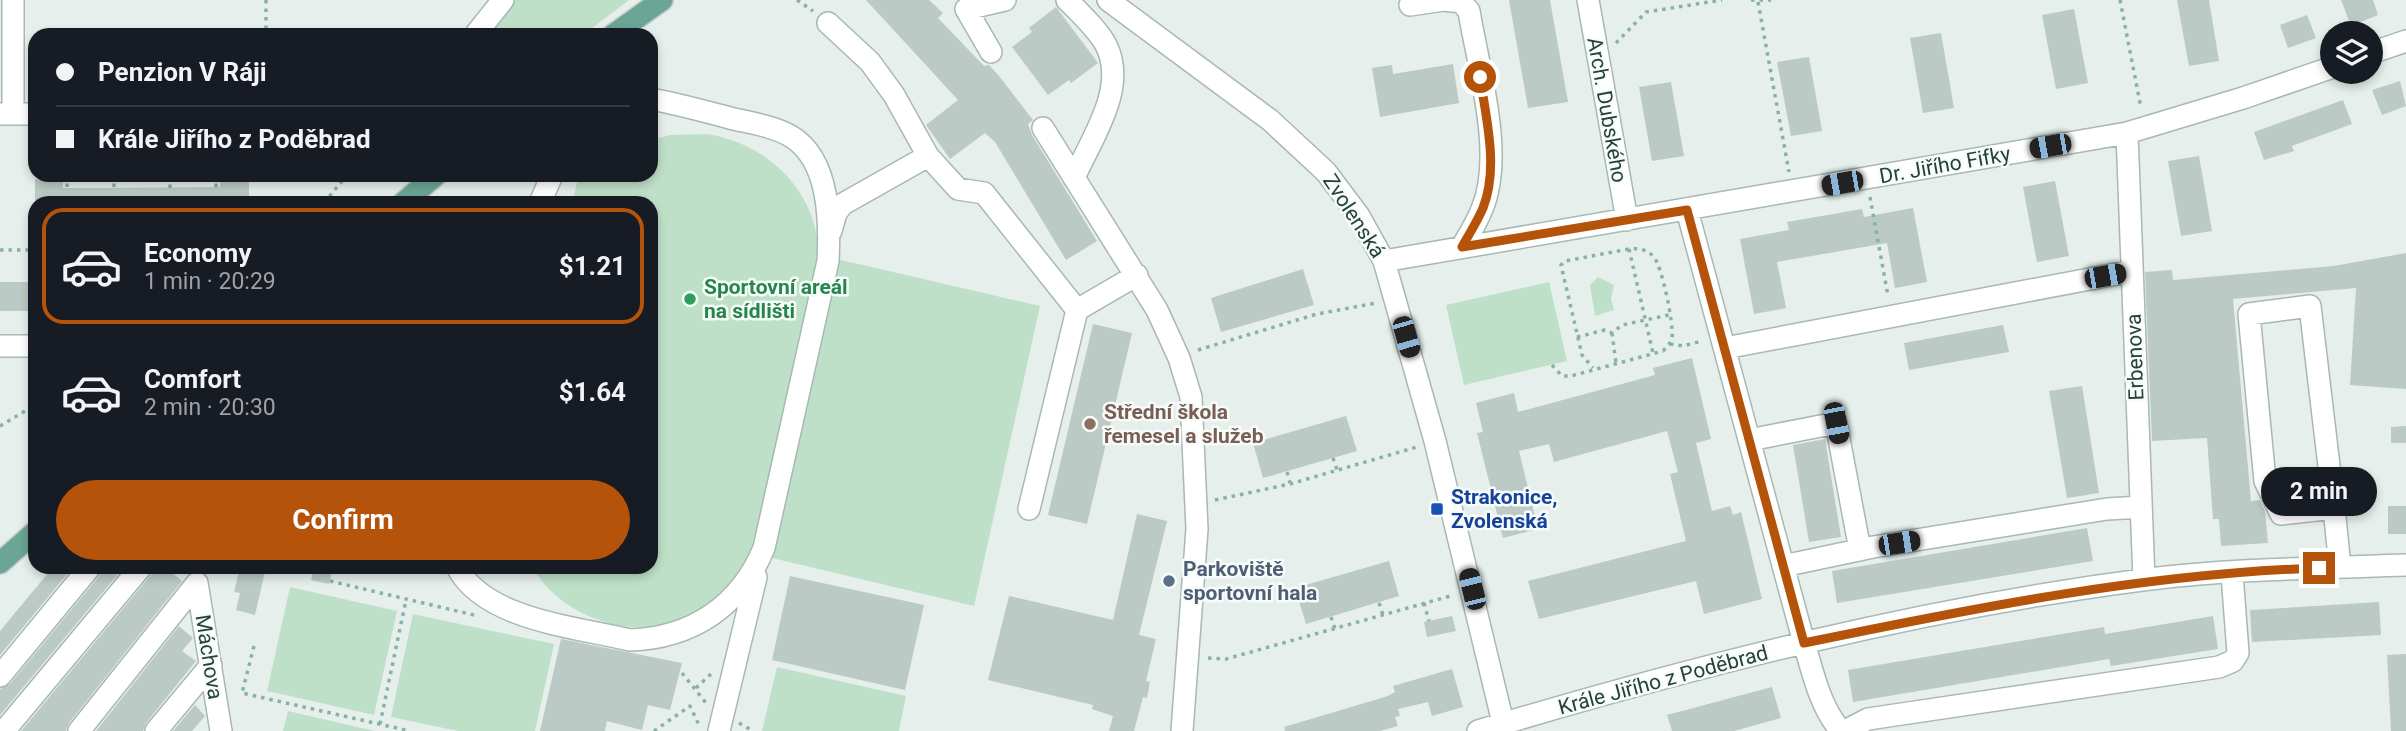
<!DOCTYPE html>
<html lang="en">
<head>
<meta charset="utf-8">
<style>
	:root { --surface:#171b24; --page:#242831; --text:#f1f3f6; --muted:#9ea1a6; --line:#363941; --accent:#b45309 }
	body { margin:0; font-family:Roboto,sans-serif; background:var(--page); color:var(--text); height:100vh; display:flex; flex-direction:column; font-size:26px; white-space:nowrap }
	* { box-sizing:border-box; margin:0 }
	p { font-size:23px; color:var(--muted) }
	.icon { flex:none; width:38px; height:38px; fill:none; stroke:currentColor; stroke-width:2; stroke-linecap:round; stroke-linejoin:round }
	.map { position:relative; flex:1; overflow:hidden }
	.drawer { position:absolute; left:28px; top:196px; width:630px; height:378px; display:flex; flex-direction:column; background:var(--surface); border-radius:21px; box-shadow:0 4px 10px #0003 }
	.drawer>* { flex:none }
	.guide { position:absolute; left:28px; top:28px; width:630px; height:154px; border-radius:21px; box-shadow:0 4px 10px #0003; display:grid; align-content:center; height:154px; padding:0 28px; background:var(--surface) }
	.tools { position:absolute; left:2320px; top:21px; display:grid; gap:14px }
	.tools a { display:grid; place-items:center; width:63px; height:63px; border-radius:50%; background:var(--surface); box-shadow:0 4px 10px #0003; font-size:35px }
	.end { position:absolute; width:32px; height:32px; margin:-16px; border:9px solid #b45309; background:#fff; box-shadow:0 0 0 4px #fff }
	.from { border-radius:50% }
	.bubble { position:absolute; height:49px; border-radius:24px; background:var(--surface); box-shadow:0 4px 10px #0003; font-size:23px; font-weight:700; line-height:49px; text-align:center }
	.car { position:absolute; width:21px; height:42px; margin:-21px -10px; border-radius:9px; box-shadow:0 0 5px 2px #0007; background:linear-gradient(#222 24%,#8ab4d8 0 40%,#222 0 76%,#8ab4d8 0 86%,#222 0) }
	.guide b { display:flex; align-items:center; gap:24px; height:66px; font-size:26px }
	.guide b+b { border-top:2px solid var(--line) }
	.guide i { width:18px; height:18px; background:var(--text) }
	ul { padding:12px 0 0; list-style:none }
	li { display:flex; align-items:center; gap:21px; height:116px; margin:0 14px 10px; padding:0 14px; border:4px solid transparent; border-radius:21px }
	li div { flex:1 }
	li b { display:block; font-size:26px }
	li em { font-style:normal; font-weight:700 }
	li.current { border-color:var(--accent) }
	li>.icon { width:63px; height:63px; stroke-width:1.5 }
	.cta { display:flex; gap:14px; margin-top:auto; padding:14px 28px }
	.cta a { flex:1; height:80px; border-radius:42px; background:var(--accent); color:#fff; font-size:28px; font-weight:700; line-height:80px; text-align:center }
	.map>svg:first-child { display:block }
	.green { fill:#bfe0c8 }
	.building { fill:#bbcac4 }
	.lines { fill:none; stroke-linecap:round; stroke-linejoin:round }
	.minor-casing { stroke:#a8b8b2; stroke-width:24 }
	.major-casing { stroke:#c2cac8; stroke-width:24 }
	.path { stroke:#86b3a5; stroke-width:3.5; stroke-dasharray:3.5 5; stroke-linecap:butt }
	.minor { stroke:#fff; stroke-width:21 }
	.major { stroke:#6aa596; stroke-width:21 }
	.route { stroke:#b45309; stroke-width:9 }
	.leisure-dot { fill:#2e9e5b; stroke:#f7fbf9; stroke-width:2.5 }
	.education-dot { fill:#8d6e63; stroke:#f7fbf9; stroke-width:2.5 }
	.transit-dot { fill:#1a4fb4; stroke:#f7fbf9; stroke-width:2.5 }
	.service-dot { fill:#5c6f8a; stroke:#f7fbf9; stroke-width:2.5 }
	.labels { text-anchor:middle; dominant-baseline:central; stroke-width:5; stroke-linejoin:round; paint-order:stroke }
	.street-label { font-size:21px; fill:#24423a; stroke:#f7fbf9 }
	.leisure-label { font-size:21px; font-weight:bold; fill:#27864d; stroke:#f7fbf9; text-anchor:start }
	.education-label { font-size:21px; font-weight:bold; fill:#785e54; stroke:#f7fbf9; text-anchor:start }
	.transit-label { font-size:21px; font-weight:bold; fill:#164399; stroke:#f7fbf9; text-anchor:start }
	.service-label { font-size:21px; font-weight:bold; fill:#4e5e75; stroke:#f7fbf9; text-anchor:start }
</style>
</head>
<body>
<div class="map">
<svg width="2406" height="731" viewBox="0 0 2406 731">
	<rect width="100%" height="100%" fill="#e6efeb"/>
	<!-- green -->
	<path class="green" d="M515,0H629L583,35H486Z
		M708,134C773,145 824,199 818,267L756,546C746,570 726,598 703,612C646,645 565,623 532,567H651V203H572L579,175H651V140L670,135Z
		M837,259L1040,306L974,606L768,557Z
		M1598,277L1614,285L1611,299L1614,310L1595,316L1590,285Z
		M1549,282L1567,361L1464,385L1446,305Z
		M290,587L397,611L374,715L267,691Z
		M413,614L554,644L535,731H458L391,717Z
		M777,667L906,696L899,731H762Z
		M288,711L375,731H283Z"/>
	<!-- building -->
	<path class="building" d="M866,0H929L943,13L938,18L984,66L989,65L999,76L1033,120L1028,124L1032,135L1097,241L1066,260L995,142L985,133L950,159L926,125L958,100Z
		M1509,0H1550L1568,102L1528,108Z
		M2177,0H2209L2219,61L2189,66Z
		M2341,0H2373L2378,15L2351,26Z
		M1056,7L1098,63L1071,83L1069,80L1048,95L1012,47L1032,32L1029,28Z
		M2074,9L2088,83L2056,89L2042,15Z
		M2307,15L2316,38L2288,48L2280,25Z
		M1941,33L1954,108L1923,113L1910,38Z
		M1809,57L1822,131L1791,136L1777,62Z
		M1453,64L1459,103L1380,117L1372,68L1392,65L1393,74Z
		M2400,81L2406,106L2382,115L2372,90Z
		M1671,82L1684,156L1652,161L1639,87Z
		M2343,100L2352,124L2292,146L2294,151L2264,160L2254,132Z
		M2199,156L2212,231L2181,236L2168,161Z
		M220,177H249V203H35V179H63V188H91L220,187Z
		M2055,181L2069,256L2037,262L2023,187Z
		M1913,208L1927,282L1895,288L1887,243L1777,262L1786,308L1754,314L1740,239L1789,230L1787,222L1862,209L1864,217Z
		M2406,253V389L2350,385L2356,288L2233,299L2251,501L2260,500L2265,511L2268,543L2221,546L2219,519H2213L2207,438L2152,441L2145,272L2172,270L2173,280L2334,266Z
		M1303,269L1314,305L1221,332L1211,298Z
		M0,282H35V311H0Z
		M1093,324L1132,333L1087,524L1048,515Z
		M2003,325L2009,352L1909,370L1904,343Z
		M1692,358L1711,439L1696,443L1712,511L1730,506L1733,515L1741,512L1762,599L1704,614L1696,581L1539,619L1528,581L1686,541L1670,474L1678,472L1667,431L1554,462L1549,444L1519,451L1538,529L1503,538L1477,433L1483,432L1476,403L1514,393L1518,412L1655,375L1653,368Z
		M2082,386L2099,493L2067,498L2049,391Z
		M1346,416L1357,451L1263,478L1253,443Z
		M2406,426V443H2391V427Z
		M1825,439L1841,537L1809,542L1793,445Z
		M2388,506H2406V534H2388Z
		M1137,514L1167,521L1139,635L1156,639L1146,681L1150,682L1147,698L1143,697L1134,731H1109L1113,716L1092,709L1093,705L988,680L1009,596L1113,620Z
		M2087,528L2093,561L1837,603L1832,571Z
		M1389,561L1399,596L1306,624L1295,588Z
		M53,567H73L0,655V631Z
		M103,567H124L0,715V689L10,684L100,575Z
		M154,567H165L182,581L69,723L66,731H21L151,575Z
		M240,567H266L255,615L236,610L240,593L234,592Z
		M314,567H333L329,584L311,580Z
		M790,576L924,605L905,690L772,660Z
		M2379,602L2381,635L2252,642L2250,610Z
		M1452,616L1456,631L1427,637L1424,622Z
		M2213,616L2218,649L2111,666L2109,659L1853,702L1848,670L2104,627L2105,634Z
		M179,626L193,638L182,651L196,661L146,723L143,731H96Z
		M561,639L682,663L670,710L648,705L642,730L607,721L605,731H540Z
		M2406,654V731H2391L2387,655Z
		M1452,669L1463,707L1432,716L1428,702L1398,709L1400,716L1395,717L1398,726L1380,731H1285L1284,727L1388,696L1395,692L1393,686Z
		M1772,687L1781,718L1734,731H1672L1667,715Z
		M195,705L205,716L192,731H173Z"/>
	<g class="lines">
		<defs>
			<path id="minor" d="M13,0V114
				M1067,0C1080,13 1098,30 1106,45C1128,88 1091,139 1074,178
				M1108,0L1270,120L1326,172L1359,216L1384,261L1435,441L1505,731
				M1444,0L1461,2L1469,11C1478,67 1505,155 1482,209C1477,222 1469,235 1462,247
				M1588,0L1627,220
				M1410,5L1444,0
				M828,23L870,62L894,95L928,156L958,189L984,193L1077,310L1137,275
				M475,35L503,0
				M991,52L966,9L1005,0
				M2371,53L2406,41
				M0,114H35
				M1043,128L1157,310L1179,358L1191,397L1197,529L1182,731
				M2127,133L2144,580
				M540,203L552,175
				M1687,210L1804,643C1813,673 1820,707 1841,731
				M831,231L836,213L843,204L928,156
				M1384,261L2127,133L2243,98L2333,67
				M0,346H35
				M1725,348L2132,271
				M1749,440L1836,423L1860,550
				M2334,508L2281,514L2265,481L2249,314L2310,306L2334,508L2340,567
				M1029,509L1077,310
				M1783,566L1873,547L2107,509L2141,507
				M457,567C485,620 576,627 630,640C692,638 740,606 764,548L828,261C830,222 830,161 792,137C774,126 750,123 730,118C704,111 678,104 651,99
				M197,583L221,731
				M0,676L90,567
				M4,731L141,567
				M79,731L197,583
				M156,731L211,665
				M719,731L756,577
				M1478,731C1695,666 1918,609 2142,580C2229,569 2318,568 2406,565
				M1845,731L1868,719L2219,667L2233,661L2238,653L2232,574"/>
			<path id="major" d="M613,35L662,0
				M403,203L436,175
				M0,563L35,532"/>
		</defs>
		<!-- minor casing -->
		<use href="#minor" class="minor-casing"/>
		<!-- major casing -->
		<use href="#major" class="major-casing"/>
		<!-- path -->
		<path class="path" d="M266,0V35
			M797,0L813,11
			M1751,0H1771
			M2120,0L2141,108
			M1758,2L1789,172
			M1616,43L1646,12L1722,0
			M67,175V189
			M114,175V188
			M216,175V187
			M170,188V175
			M1870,197L1888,296
			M324,203L347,175
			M1629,249L1653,353
			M0,250H35
			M1612,333L1616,363
			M1577,337L1605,330L1612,333L1622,325L1669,315
			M1670,344L1683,346L1702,341
			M1198,350L1317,314L1376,303
			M1552,365L1562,376H1571L1663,351C1667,347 1670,344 1672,338C1674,324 1662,267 1654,257C1647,249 1638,248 1629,249L1565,261L1561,265L1582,355L1593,368
			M0,426L35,405
			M1333,458L1337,470
			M1287,472L1290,483
			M1215,500L1290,484L1417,447
			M330,581L478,616
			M1379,603L1383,615
			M1424,603L1429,621
			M1331,617L1335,629
			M254,646L242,693L410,731
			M1208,658L1226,659L1454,595
			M682,673L706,703
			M696,688L712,673
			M739,723L753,731
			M380,724L406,600
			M654,731L690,706L699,725"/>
		<!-- minor -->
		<use href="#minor" class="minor"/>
		<!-- major -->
		<use href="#major" class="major"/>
	</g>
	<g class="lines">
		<!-- route -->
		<path class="route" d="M1480,77C1486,119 1499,167 1483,208C1477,222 1469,234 1462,247L1687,210L1804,643C1974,608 2144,574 2319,568"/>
	</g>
	<!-- markers -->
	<circle class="leisure-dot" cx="690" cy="299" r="7"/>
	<circle class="education-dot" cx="1090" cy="424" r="7"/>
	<rect class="transit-dot" x="1430" y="502" width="14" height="14" rx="3.5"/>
	<circle class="service-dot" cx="1169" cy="581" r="7"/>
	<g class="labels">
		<!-- street labels -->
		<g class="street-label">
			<text transform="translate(1607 110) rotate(80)">Arch. Dubského</text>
			<text transform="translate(1945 165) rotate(-10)">Dr. Jiřího Fifky</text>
			<text transform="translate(1354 216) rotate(57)">Zvolenská</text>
			<text transform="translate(2135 357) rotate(-92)">Erbenova</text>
			<text transform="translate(209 657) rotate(81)">Máchova</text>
			<text transform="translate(1663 680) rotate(-15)">Krále Jiřího z Poděbrad</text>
		</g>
		<!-- leisure labels -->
		<g class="leisure-label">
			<text x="704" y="287">Sportovní areál<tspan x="704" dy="24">na sídlišti</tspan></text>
		</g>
		<!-- education labels -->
		<g class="education-label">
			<text x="1104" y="412">Střední škola<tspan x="1104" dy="24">řemesel a služeb</tspan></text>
		</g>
		<!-- transit labels -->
		<g class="transit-label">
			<text x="1451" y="497">Strakonice,<tspan x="1451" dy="24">Zvolenská</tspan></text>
		</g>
		<!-- service labels -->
		<g class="service-label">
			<text x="1183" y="569">Parkoviště<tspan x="1183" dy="24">sportovní hala</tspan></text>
		</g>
	</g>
</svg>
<div class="tools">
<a><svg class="icon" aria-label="layers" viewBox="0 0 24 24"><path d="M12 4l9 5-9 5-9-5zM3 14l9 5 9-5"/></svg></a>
</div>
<i class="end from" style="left:1480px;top:77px"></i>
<i class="end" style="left:2319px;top:568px"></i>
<div class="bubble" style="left:2261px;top:467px;width:116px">2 min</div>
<i class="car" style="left:2050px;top:146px;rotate:260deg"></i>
<i class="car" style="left:1842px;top:183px;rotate:260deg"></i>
<i class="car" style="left:2105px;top:276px;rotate:80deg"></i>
<i class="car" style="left:1406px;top:337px;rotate:164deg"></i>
<i class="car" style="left:1836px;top:423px;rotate:169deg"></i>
<i class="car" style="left:1899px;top:543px;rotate:81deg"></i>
<i class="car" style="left:1472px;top:589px;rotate:346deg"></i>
<div class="guide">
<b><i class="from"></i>Penzion V Ráji</b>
<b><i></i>Krále Jiřího z Poděbrad</b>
</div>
<section class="drawer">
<ul>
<li class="current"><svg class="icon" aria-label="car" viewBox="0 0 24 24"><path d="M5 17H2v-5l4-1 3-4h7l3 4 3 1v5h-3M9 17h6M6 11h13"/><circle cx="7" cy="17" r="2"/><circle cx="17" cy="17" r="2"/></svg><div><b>Economy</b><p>1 min · 20:29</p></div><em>$1.21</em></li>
<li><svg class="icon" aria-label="car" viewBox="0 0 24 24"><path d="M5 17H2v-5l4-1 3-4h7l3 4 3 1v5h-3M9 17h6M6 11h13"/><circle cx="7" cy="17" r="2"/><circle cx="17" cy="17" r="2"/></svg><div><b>Comfort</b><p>2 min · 20:30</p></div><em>$1.64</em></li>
</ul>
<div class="cta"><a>Confirm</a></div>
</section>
</div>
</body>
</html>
